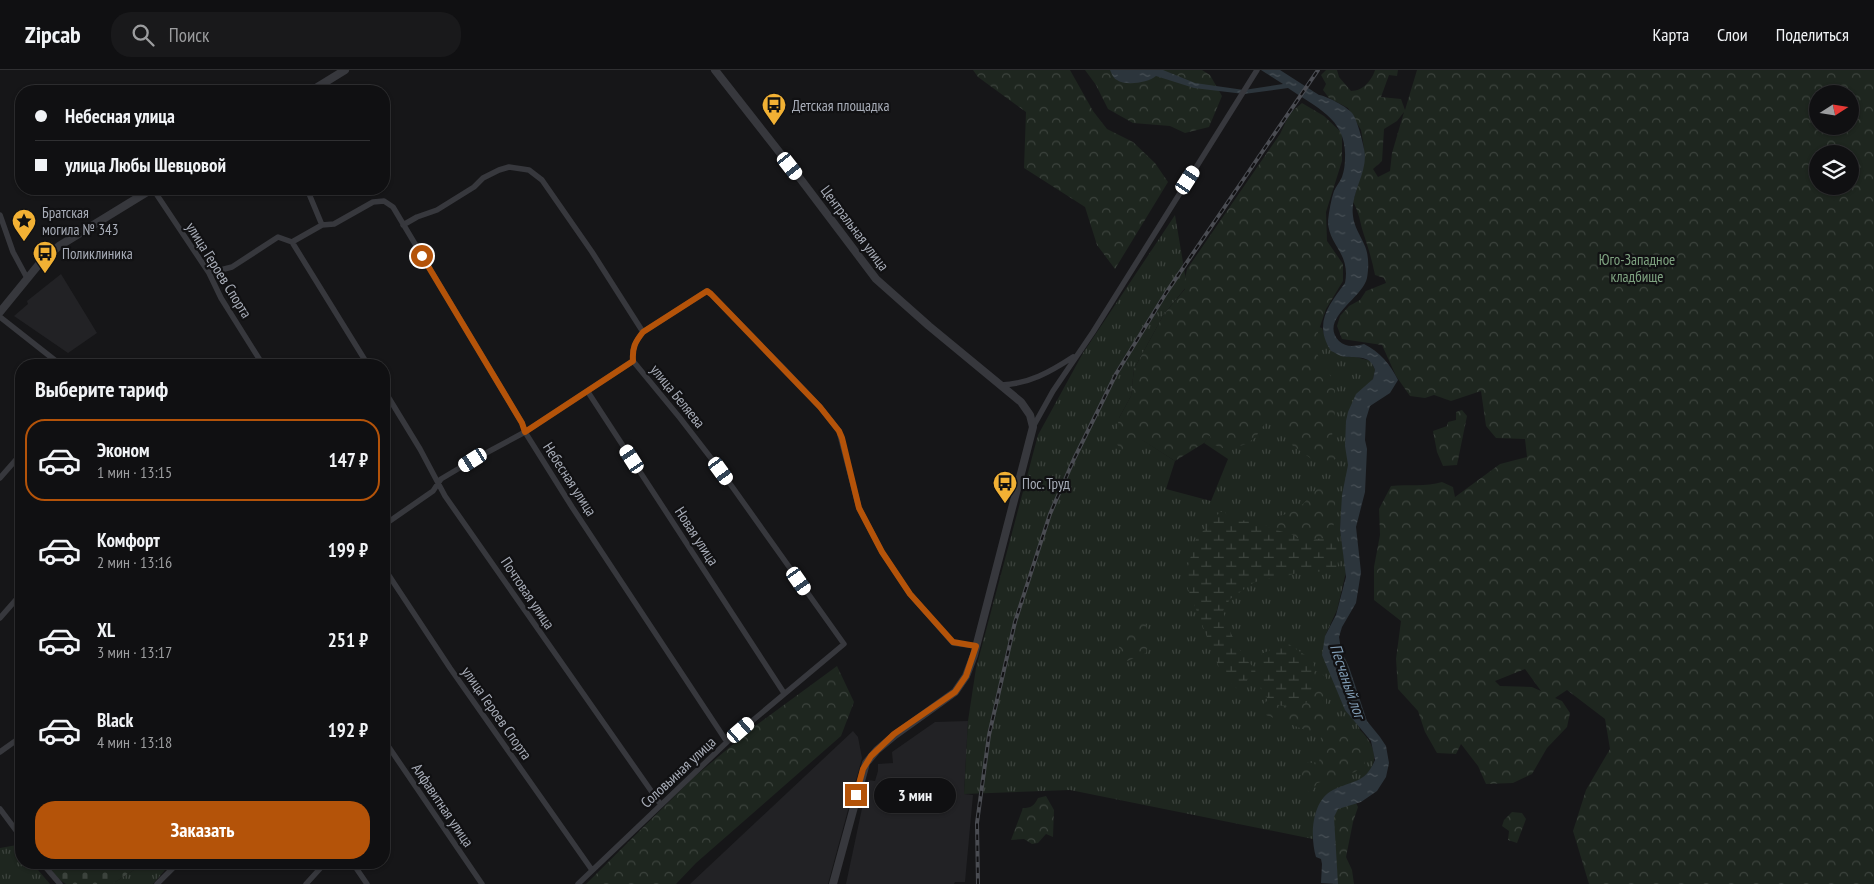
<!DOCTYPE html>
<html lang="ru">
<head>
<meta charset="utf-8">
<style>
	:root { --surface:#101012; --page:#19191b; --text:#f1f3f6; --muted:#9c9d9f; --line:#303032; --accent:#b45309 }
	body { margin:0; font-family:"PT Sans Narrow",sans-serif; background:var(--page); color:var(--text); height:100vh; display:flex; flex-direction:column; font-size:19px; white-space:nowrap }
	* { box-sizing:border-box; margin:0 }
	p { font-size:16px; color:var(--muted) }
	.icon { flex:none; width:28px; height:28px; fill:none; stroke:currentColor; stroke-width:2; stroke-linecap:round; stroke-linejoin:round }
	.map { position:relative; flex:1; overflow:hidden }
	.side { position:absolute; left:15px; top:289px; width:375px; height:510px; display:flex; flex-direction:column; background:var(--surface); border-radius:20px; box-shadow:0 1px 4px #0004,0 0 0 1px var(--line) }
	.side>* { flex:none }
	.guide { position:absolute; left:15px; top:15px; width:375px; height:110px; border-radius:20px; box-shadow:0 1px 4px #0004,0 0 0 1px var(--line); display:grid; align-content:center; height:110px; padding:0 20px; background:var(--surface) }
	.needle { width:32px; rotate:78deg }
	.controls { position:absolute; left:1809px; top:15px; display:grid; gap:10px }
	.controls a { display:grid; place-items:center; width:50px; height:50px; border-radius:50%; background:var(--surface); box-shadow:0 1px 4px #0004,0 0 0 1px var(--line); font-size:25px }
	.end { position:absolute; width:22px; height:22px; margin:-11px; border:6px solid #b45309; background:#fff; box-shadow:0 0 0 2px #fff }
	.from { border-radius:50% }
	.bubble { position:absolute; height:35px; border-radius:18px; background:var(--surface); box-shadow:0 1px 4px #0004,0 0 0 1px var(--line); font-size:16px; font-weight:700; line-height:35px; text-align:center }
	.car { position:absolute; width:15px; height:30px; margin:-15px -8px; border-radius:6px; box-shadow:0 0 4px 1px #0007; background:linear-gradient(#fff 24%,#345 0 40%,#fff 0 76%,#345 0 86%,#fff 0) }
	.guide b { display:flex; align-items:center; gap:18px; height:48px; font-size:19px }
	.guide b+b { border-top:1px solid var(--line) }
	.guide i { width:12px; height:12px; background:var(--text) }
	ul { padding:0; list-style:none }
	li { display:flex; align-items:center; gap:15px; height:82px; margin:0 10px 8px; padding:0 10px; border:2px solid transparent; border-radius:20px }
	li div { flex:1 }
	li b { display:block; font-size:19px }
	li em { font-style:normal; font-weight:700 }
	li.on { border-color:var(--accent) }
	li>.icon { width:45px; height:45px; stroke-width:1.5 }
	h2 { padding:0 20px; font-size:22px; line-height:60px }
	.action { display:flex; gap:10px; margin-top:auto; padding:10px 20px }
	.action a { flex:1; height:58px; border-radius:20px; background:var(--accent); color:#fff; font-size:20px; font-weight:700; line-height:58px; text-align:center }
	header { display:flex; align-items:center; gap:30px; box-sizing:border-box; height:70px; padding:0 25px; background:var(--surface); border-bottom:1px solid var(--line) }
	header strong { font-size:24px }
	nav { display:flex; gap:28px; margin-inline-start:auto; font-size:18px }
	.search { width:350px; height:45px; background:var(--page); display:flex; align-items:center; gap:12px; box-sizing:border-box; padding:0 18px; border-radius:20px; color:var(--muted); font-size:19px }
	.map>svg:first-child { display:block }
	.built { fill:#222225 }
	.grass { fill:url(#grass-tufts) }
	.forest { fill:url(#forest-crowns); fill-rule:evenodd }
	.wetland { fill:url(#wetland-marsh) }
	.cemetery { fill:url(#cemetery-stones) }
	.water { fill:url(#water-ripples) }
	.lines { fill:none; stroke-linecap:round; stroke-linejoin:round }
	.minor { stroke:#37383d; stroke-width:5.5 }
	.tertiary { stroke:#37383d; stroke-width:8 }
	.rail-casing { stroke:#4a4c52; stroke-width:4 }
	.rail { stroke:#111113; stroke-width:2; stroke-dasharray:5.5; stroke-linecap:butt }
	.route { stroke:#b45309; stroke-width:6 }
	.labels { text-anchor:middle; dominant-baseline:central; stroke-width:4.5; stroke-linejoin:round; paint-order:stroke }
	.poi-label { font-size:15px; fill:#a8adb8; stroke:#111113; text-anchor:start }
	.street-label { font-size:15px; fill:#a8adb8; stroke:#111113 }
	.park-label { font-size:15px; fill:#7fa381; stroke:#111113 }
	.water-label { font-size:16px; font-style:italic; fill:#7f9bb3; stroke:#111113 }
</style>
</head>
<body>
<header>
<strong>Zipcab</strong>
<div class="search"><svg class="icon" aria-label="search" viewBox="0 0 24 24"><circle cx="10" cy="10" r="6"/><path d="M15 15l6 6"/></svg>Поиск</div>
<nav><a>Карта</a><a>Слои</a><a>Поделиться</a></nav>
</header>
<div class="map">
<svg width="1874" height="814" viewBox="0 0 1874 814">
	<defs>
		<pattern id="grass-tufts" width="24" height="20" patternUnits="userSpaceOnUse" patternTransform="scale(1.25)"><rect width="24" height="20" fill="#1e261f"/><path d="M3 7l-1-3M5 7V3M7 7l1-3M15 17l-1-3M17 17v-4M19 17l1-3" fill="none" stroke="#3c433d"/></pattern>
		<pattern id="forest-crowns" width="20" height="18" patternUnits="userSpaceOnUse" patternTransform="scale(1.25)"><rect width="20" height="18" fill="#1e261f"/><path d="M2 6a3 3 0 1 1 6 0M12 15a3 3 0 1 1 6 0" fill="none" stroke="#3c433d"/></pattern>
		<pattern id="wetland-marsh" width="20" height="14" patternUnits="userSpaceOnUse" patternTransform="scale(1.25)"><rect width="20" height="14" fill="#1e261f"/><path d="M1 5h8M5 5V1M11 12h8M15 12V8" fill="none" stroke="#3c433d"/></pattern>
		<pattern id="cemetery-stones" width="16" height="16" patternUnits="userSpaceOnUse" patternTransform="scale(1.25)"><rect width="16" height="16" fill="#1e261f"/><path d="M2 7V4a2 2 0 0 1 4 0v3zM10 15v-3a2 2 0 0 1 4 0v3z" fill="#3c433d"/></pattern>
		<pattern id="water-ripples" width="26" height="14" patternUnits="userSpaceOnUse" patternTransform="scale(1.25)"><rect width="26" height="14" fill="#2c353c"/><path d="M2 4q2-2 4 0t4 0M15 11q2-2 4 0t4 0" fill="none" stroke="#485056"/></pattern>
	</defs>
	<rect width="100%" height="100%" fill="#161618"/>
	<!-- built -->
	<path class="built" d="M61,204L97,263L68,283L14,246L28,234L27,231Z
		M968,651L964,724L973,725L965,812H955L954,814H846L868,710L875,711L878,701V694L893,693L892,682L935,652Z
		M853,661L858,667L862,688L828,814H690Z"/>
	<!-- grass -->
	<path class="grass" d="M1175,145L1187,216L1164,244L1134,299L1131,326L1119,348L1141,369L1175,391L1166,419L1211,431L1228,389L1204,373L1219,351L1208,288L1193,270L1191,253L1200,219L1322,258L1325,267L1341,286L1356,287L1371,291L1375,300L1373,309L1370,312L1345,413L1340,459L1346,502L1337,540L1325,566L1360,660C1381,680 1379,703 1351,714C1345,716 1337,717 1333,721C1316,735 1315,750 1313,769L1070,720L964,724L968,651L976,598L1038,365L1083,283Z
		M17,775L21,780V792L32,793L50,814H0V778Z
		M145,793H171L153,814H112Z"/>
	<!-- forest -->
	<path class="forest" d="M973,0H1070L1093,41L1107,59L1133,72L1155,93L1168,112L1115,199L1097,175L1085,137L1024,98L1026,42L978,7Z
		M1085,0H1202L1210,5L1222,26L1209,57L1185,63L1170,56L1133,53L1108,39L1096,15Z
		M1326,0H1337L1339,7L1351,21C1363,21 1372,10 1375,0H1398L1397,6L1389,5L1381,27L1401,29L1405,40L1417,0H1874V814H1589L1573,761L1586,720L1610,679L1605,649L1567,620L1555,628L1562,631L1570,643L1567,657L1547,678L1532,704L1513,713L1486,714L1478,696L1461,674L1456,684L1437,683L1425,662L1418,641L1398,619L1396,589L1401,551L1374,530V497L1380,465L1379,439L1391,416C1408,414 1426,417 1442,412L1453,417L1455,427L1500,394L1527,387L1525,369L1496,368L1486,356L1481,321L1451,331L1434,325L1425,328L1410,326L1396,306L1382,275L1342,269L1337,256L1340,246L1349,236L1360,230L1366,221L1386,213L1384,208L1375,205C1372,190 1368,177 1363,162C1360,152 1359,142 1353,132L1363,95L1364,78L1361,60L1348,38L1329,28L1323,20L1326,14L1321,5ZM1818,24H1850V56H1818ZM1404,42L1392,83L1390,101L1378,107L1373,99L1382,91L1384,59L1397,51ZM1818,84H1850V116H1818ZM1525,599L1541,621L1532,617L1500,616L1495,611Z
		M1302,33L1324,46L1342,63V91L1326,142L1327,171L1343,194V211L1326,239L1313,277L1334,312L1336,332L1332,366L1337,388L1323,397L1293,376L1271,344L1255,368L1246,374L1228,380L1209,373L1211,364L1204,373L1175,391L1142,370L1134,379L1121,380L1115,371L1119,348L1131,326L1134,299L1164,244L1185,219L1184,214L1187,199L1280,64L1290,43Z
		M1462,340L1467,346L1457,395L1443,396L1437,382L1433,361L1447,356L1448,352L1456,350V342Z
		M1321,415L1334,420C1336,432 1337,457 1328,467C1322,474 1313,479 1305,483L1258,450L1283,445L1298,439Z
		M1139,550L1147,556C1146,566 1149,573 1146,583L1125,592L1115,567L1131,563L1134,551Z
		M837,596L854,632L841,666L696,793L676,814H586L694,707L755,656Z
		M1311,598L1326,607V647L1344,657L1361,673L1365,694L1355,702L1317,713L1311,724L1304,718L1300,691L1319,694L1321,666L1266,645L1263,634Z
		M1046,726L1054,740L1053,767L1046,764L1038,773L1032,774L1024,769L1011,770L1023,738C1031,738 1034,736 1038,728Z
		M1352,732L1356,733L1358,737L1353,752L1346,787L1352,800L1354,814H1333V737Z
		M1512,742L1522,743L1526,749L1517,773L1508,770L1509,761L1502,756L1504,750Z"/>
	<!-- wetland -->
	<path class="wetland" d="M1220,442H1225L1228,448L1232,451L1258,450L1270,458L1293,465L1305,473L1316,469L1334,467L1337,476L1338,501L1331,502L1302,501L1287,506L1261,510L1253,513L1230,529L1223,541C1228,561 1240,584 1255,599L1256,607L1253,613L1248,608L1244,619L1239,620L1235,617L1220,600L1188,519V496L1196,469Z
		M1287,573L1314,591L1313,614L1308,632L1292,638L1274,634L1262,623L1257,605L1263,601L1261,584Z"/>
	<!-- cemetery -->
	<path class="cemetery" d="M46,793H145L112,814H66L57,808Z"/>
	<!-- water -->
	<path class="water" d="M1110,0H1163L1195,13L1244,20L1283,14L1261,0H1280L1319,25C1327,26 1347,37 1352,43C1357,48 1365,79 1365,86C1365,107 1350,125 1353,146C1354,156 1360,165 1364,174C1369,184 1369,197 1367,208C1363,228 1318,249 1339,271C1346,278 1356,276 1364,274C1380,282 1390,294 1398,310L1390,323L1370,336L1366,349L1365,370L1367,379L1365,422L1356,457L1361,502L1356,533L1342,557L1339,567L1341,580L1349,597L1367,651L1380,667L1386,676L1389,693L1386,707L1377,721L1361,732L1338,739L1334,747L1338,814L1321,813L1322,794L1321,789L1316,787C1310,767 1311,731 1333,720C1353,710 1365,714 1375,690L1371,671L1345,640L1322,585L1325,566L1336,545L1346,507L1340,459L1342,425L1348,395L1345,376L1346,351L1348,342L1356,324L1373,309L1375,300C1370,283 1355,289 1341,286C1338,285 1334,282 1331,281C1313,253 1329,235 1345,213C1351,183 1328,175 1328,151C1329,141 1331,130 1334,121C1336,116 1340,112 1342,107C1344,101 1345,95 1345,88C1347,49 1317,38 1288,18L1244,24L1194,18L1156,6C1148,13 1125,16 1117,10C1113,8 1112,4 1110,0Z"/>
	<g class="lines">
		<!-- minor -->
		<path class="minor" d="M153,119L209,203L221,228L263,295
			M307,119L322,155
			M0,145L13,182L27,208
			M403,155L417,147L437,140L474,117L483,108L499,100L509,97L529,100L542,110L592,182L643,262C635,272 632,278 633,291L680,348L721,401L844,574L727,672L578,814
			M292,172L368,295
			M209,203L232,197L278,167L292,172L322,155L334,154L373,132L384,131L393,137L522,353L525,362L572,437L727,672
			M0,247L61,295
			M643,262L707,221L711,224L786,301L820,337L839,361L859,438L882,482L910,524L953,573L976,576
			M1001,315C1029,314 1050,302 1073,287
			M384,320L420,379L445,426L661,735
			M588,322L784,623
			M1033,357L1053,321L1093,262L1257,0
			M0,408L21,384
			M384,455L433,421L441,409L473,390L525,362L633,291
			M384,498L450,598L592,800
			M0,548L21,524
			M384,670L482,814
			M0,682L21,667
			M0,739L21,767
			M41,792L60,814
			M352,792L367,814
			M157,814L179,792
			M306,814L326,792"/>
		<!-- tertiary -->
		<path class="tertiary" d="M715,0L802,111L876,209L929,256L1021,332L1030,345L1033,357L974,585L966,606L955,622L895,665L877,680L866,693L833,814
			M311,21L345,0
			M0,242L40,193L59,176L152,119"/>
		<defs>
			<path id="rail" d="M978,814L977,753L989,665L1015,552L1050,444L1074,389L1116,304L1166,223L1318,0"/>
		</defs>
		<!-- rail casing -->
		<use href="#rail" class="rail-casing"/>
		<!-- rail -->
		<use href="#rail" class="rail"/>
	</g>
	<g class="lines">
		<!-- route -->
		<path class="route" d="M422,186L522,353L525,362L633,291C632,278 635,272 643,262L707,221L711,224L820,337L839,361L842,368L859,438L882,482L910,524L953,572L976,576L966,606L955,622L894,664L871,686L863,699L856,725"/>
	</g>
	<!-- icons -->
	<defs>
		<symbol id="bus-pin" viewBox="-11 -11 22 30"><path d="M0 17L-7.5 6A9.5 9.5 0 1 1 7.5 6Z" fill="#f2b134" stroke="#111113"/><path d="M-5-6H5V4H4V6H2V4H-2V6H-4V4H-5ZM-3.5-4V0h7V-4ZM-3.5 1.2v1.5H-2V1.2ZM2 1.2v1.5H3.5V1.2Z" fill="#111"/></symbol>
		<symbol id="sight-pin" viewBox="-11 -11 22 30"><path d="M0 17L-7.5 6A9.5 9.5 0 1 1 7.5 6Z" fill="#f2b134" stroke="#111113"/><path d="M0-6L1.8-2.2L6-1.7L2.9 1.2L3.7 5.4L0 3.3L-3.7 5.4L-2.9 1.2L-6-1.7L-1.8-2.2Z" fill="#111"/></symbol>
	</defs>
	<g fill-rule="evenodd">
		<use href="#bus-pin" x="760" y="21" width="28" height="38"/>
		<use href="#sight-pin" x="10" y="137" width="28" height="38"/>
		<use href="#bus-pin" x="31" y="169" width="28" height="38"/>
		<use href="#bus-pin" x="991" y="399" width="28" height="38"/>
	</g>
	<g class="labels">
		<!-- poi labels -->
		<g class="poi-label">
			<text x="792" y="35">Детская площадка</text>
			<text x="42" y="142">Братская<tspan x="42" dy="17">могила № 343</tspan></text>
			<text x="62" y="183">Поликлиника</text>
			<text x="1022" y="413">Пос. Труд</text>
		</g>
		<!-- street labels -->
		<g class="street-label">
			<text transform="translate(855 158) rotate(53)">Центральная улица</text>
			<text transform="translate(219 200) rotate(58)">улица Героев Спорта</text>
			<text transform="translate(678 326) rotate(51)">улица Беляева</text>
			<text transform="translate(570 409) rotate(57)">Небесная улица</text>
			<text transform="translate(697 466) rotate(57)">Новая улица</text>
			<text transform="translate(528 523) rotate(56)">Почтовая улица</text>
			<text transform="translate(497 643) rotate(55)">улица Героев Спорта</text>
			<text transform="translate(678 702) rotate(-43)">Соловьиная улица</text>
			<text transform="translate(443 735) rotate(56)">Алфавитная улица</text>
		</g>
		<!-- park labels -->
		<g class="park-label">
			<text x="1637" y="189">Юго-Западное<tspan x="1637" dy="17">кладбище</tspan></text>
		</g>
		<!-- water labels -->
		<g class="water-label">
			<text transform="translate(1348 611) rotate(71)">Песчаный лог</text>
		</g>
	</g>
</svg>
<div class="controls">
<a><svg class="needle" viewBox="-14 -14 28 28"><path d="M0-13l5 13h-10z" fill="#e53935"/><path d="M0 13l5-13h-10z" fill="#9c9d9f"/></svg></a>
<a><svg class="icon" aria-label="layers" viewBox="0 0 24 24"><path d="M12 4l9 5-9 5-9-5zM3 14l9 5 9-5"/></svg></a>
</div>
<i class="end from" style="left:422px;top:186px"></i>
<i class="end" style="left:856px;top:725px"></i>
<div class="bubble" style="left:874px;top:708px;width:82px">3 мин</div>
<i class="car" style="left:790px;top:96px;rotate:142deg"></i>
<i class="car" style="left:1188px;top:110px;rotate:33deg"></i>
<i class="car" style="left:632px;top:389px;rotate:327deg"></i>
<i class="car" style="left:473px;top:390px;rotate:238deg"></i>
<i class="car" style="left:721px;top:401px;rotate:144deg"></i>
<i class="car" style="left:799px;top:511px;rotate:145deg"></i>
<i class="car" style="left:741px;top:660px;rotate:49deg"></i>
<div class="guide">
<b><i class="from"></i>Небесная улица</b>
<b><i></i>улица Любы Шевцовой</b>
</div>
<section class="side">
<h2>Выберите тариф</h2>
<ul>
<li class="on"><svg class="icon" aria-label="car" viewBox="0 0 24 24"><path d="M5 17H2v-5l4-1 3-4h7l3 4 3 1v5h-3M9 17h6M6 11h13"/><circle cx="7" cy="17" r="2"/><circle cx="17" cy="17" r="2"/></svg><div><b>Эконом</b><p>1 мин · 13:15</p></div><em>147 ₽</em></li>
<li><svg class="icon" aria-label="car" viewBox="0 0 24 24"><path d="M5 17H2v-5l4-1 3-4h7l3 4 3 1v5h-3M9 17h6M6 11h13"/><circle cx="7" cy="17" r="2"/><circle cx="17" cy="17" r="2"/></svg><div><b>Комфорт</b><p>2 мин · 13:16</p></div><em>199 ₽</em></li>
<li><svg class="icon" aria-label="car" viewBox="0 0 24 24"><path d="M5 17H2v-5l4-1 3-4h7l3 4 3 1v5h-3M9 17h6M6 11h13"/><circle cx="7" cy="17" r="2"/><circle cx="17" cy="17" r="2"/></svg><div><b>XL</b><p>3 мин · 13:17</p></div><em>251 ₽</em></li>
<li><svg class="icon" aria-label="car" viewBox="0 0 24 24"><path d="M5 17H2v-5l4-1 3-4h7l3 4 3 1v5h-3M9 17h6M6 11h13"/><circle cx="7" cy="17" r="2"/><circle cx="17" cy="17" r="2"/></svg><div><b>Black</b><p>4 мин · 13:18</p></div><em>192 ₽</em></li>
</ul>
<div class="action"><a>Заказать</a></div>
</section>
</div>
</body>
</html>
